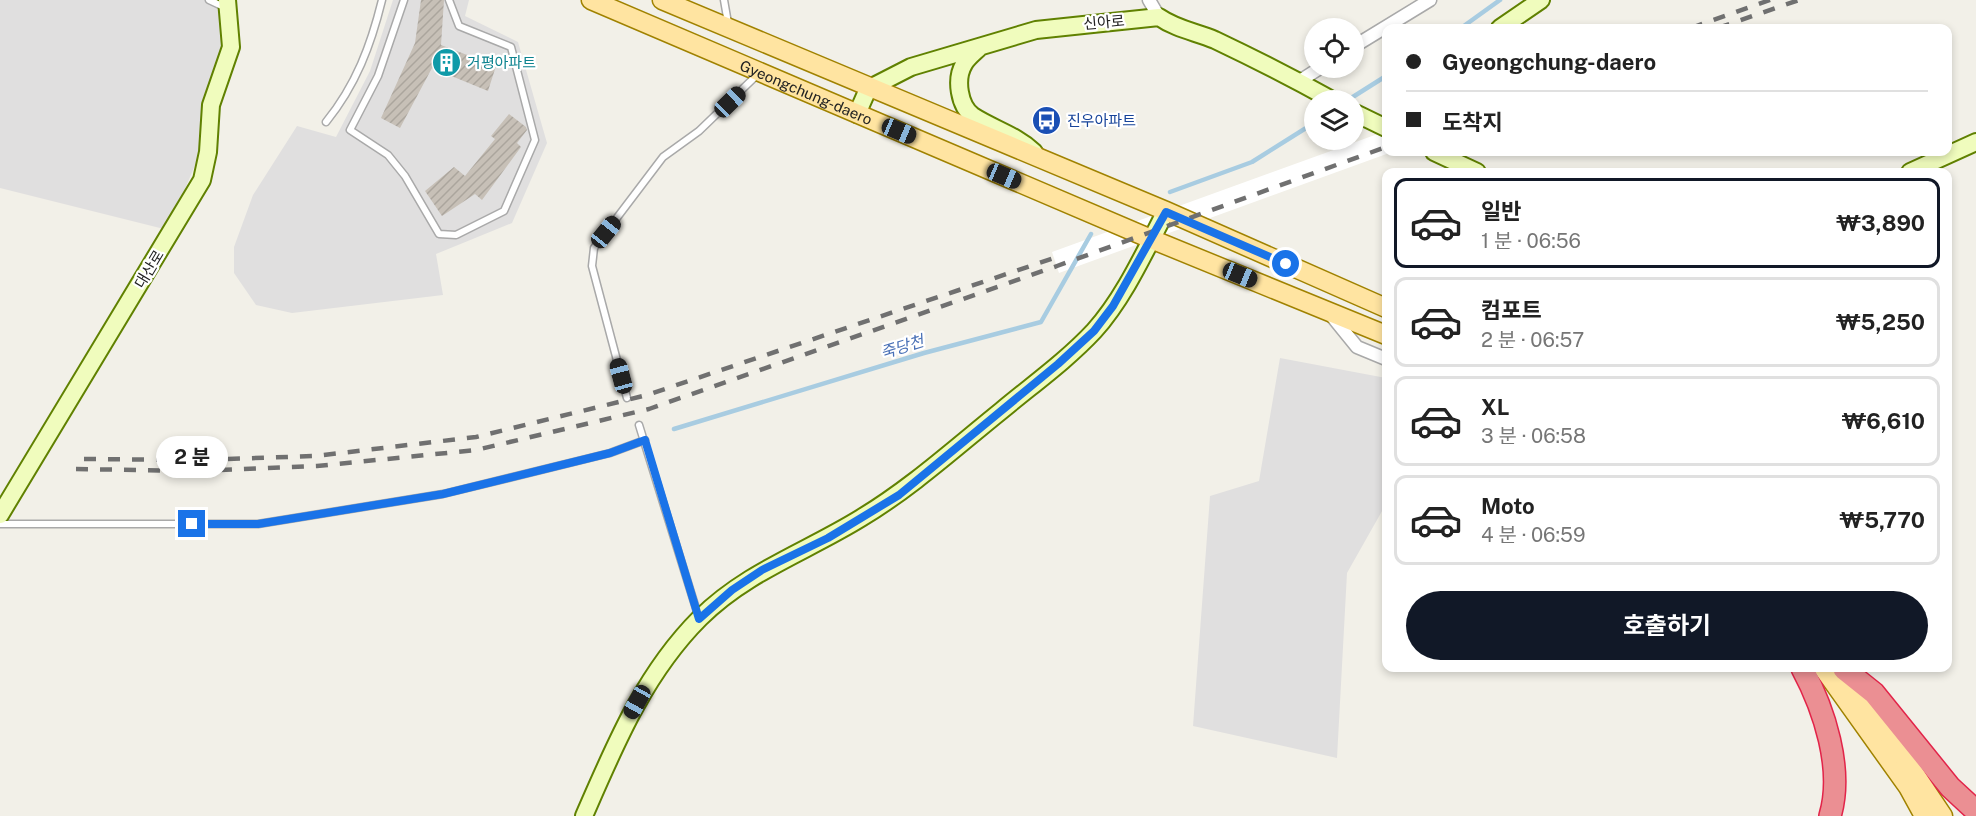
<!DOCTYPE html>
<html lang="ko">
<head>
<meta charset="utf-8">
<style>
	:root { --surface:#fff; --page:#f2f2f2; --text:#222; --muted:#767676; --line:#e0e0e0; --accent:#111827 }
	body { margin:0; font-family:"Public Sans","Noto Sans KR",sans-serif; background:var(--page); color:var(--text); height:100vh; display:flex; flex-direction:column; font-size:22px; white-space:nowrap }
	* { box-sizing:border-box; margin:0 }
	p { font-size:20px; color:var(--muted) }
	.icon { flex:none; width:33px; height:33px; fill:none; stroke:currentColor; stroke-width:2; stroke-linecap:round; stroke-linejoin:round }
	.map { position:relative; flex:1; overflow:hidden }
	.sheet { position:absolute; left:1382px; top:168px; width:570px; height:504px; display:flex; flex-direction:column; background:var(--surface); border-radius:12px; box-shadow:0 3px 9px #0003 }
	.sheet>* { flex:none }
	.top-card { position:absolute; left:1382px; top:24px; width:570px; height:132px; border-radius:12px; box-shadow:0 3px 9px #0003; display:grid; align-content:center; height:132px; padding:0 24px; background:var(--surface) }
	.buttons { position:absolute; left:1304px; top:18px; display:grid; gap:12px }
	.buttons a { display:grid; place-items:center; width:60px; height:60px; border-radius:50%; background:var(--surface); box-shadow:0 3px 9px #0003; font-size:30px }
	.end { position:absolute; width:27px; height:27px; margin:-14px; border:8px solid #1a73e8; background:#fff; box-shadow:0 0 0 3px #fff }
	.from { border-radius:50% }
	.bubble { position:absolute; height:42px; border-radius:21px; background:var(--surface); box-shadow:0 3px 9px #0003; font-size:20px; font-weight:700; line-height:42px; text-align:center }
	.car { position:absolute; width:18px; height:36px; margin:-18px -9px; border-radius:8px; box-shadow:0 0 4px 2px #0007; background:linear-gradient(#222 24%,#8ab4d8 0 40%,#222 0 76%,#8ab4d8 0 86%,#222 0) }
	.top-card b { display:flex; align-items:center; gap:21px; height:57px; font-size:22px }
	.top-card b+b { border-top:2px solid var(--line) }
	.top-card i { width:15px; height:15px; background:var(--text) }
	ul { padding:10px 0 0; list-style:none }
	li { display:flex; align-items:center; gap:18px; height:90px; margin:0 12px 9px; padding:0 12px; border:3px solid var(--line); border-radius:12px }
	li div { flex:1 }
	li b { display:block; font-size:22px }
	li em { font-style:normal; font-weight:700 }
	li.selected { border-color:var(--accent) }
	li>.icon { width:54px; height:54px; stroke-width:1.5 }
	.action { display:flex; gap:12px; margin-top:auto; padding:12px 24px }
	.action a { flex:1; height:69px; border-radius:36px; background:var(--accent); color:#fff; font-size:24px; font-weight:700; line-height:69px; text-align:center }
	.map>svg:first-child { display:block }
	.residential { fill:#e0dfdf }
	.pier { fill:#fff }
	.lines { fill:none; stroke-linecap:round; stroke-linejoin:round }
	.stream { stroke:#a8cce1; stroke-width:4.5 }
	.building { fill:url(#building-hatch) }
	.lane-casing { stroke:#a9a9a9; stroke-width:9 }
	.street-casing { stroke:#a9a9a9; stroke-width:15 }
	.secondary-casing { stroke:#608101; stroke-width:20 }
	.primary-casing { stroke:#a08200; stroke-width:21 }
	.highway-casing { stroke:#e22449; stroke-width:24 }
	.lane { stroke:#fff; stroke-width:6 }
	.street { stroke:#fff; stroke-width:12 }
	.secondary { stroke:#f0fcbd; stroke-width:16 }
	.primary { stroke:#ffe4a1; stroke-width:18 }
	.highway { stroke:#eb8f93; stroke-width:21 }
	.rail { stroke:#707070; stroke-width:4.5; stroke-dasharray:12 12; stroke-linecap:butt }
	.route { stroke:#1a73e8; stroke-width:8 }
	.labels { text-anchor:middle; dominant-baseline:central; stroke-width:4.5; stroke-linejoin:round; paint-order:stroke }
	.street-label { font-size:15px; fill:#222; stroke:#fff }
	.culture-label { font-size:15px; fill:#0d838f; stroke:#fff; text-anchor:start }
	.transit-label { font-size:15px; fill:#164399; stroke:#fff; text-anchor:start }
	.water-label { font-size:16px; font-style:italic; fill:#4970b6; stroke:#fff }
</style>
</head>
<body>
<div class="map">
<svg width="1976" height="816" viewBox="0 0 1976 816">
	<defs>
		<pattern id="building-hatch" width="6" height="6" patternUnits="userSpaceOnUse" patternTransform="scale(1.5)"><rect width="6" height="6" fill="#c7c0b7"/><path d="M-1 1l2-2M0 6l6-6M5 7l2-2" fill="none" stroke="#aba59d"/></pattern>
	</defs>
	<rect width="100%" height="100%" fill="#f2f0e8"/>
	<!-- residential -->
	<path class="residential" d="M0,0H219L223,45L207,106L200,153L168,230L0,188Z
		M393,0H469L465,16L518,42L547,143L512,223L436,254L443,295L292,313L256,305L234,273V247L253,195L297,126L336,137L370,71Z
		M1280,358L1386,378V504L1347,573L1337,758L1193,726L1210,496L1259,481Z"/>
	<!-- pier -->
	<path class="pier" d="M1386,131V152H1392L1059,273L1052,252Z"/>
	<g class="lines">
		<!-- stream -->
		<path class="stream" d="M1461,28L1500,0
			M1348,100L1386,76
			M1170,192L1252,162L1314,123
			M674,429L924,353L1041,322L1091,234"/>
	</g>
	<!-- building -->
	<path class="building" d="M421,0H444L441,45L496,66L488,91L432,68L400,128L381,118L415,43Z
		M509,114L526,127L527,130L517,143L521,147L482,200L475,194L442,216L425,191L454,167L465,176L495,139L491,136Z"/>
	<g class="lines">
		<defs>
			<path id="lane" d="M209,0L224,7
				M404,0L378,76L350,130L388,155L405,176L439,234L456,235L504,211L535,140L511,47L459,26L449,0
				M724,0L728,23
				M326,122C356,85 371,45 382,0
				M627,398L592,266L594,248L663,157L699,131L758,74
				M639,425L698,615
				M0,524H258L443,494L610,453L645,440"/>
			<path id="street" d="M1149,0L1159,17
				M1353,47L1430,0
				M1298,82L1320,68
				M1331,315L1357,347L1386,359"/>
			<path id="secondary" d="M1500,28L1541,0
				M980,47C975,52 967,58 964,64C955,79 959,106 973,116C993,129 1016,135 1034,152
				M1353,112L1386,128
				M857,114L868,89L911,67L1036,30L1159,17C1176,29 1196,32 1215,40C1255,59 1294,79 1332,100
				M1434,152L1477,172
				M1910,172L1976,142
				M0,515L202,180L208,152L211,105L231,47L227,0
				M584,816C615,745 644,674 700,618C746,572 806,552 861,518C911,488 955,448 1001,411C1032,385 1066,361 1094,331C1124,298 1145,251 1166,211"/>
			<g id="primary">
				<path id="s1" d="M591,0L1151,239L1386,335"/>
				<path d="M662,0L1166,211L1386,308"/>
				<path d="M1823,668L1908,787L1924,816"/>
				<path d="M1852,680L1943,816"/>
			</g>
			<path id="highway" d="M1802,668C1824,709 1844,769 1830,816
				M1844,669L1874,693L1950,787L1976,811"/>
		</defs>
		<!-- lane casing -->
		<use href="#lane" class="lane-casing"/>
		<!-- street casing -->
		<use href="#street" class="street-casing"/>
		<!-- secondary casing -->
		<use href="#secondary" class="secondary-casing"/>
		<!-- primary casing -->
		<use href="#primary" class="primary-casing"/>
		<!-- highway casing -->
		<use href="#highway" class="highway-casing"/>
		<!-- lane -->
		<use href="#lane" class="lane"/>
		<!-- street -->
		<use href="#street" class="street"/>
		<!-- secondary -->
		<use href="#secondary" class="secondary"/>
		<!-- primary -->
		<use href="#primary" class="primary"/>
		<!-- highway -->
		<use href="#highway" class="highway"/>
		<!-- rail -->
		<path class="rail" d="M1691,28L1770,0
			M1718,28L1799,0
			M84,459L197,460L315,456L476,437L647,395L1057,257
			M76,469L193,471L317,466L476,450L649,409L1057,266L1386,147"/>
	</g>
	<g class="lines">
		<!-- route -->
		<path class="route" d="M192,524H258L443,494L610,453L645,440L699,619L732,590L762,570L828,538L899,495L1058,364L1094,331L1113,306L1166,212L1286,264"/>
	</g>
	<!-- icons -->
	<defs>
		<symbol id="building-disc" viewBox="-11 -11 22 22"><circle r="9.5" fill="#0f9aa8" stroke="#fff"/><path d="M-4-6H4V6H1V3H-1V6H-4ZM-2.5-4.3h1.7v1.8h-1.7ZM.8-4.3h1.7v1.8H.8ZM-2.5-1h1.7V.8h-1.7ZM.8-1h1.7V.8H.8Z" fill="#fff"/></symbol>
		<symbol id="bus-disc" viewBox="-11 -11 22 22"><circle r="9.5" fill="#1a4fb4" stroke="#fff"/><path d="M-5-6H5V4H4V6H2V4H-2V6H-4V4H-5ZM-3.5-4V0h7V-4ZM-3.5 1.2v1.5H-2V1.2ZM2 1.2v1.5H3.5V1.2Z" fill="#fff"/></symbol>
	</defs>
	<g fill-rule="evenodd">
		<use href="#building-disc" x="430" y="46" width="33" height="33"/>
		<use href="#bus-disc" x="1030" y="104" width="33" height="33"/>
	</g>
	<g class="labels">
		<!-- street labels -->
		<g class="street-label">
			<text transform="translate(1104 22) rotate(-5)">신아로</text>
			<text stroke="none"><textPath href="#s1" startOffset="234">Gyeongchung-daero</textPath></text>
			<text transform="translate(149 269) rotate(-59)">대산로</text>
		</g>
		<!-- culture labels -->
		<g class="culture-label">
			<text x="467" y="62">거평아파트</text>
		</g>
		<!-- transit labels -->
		<g class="transit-label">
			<text x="1067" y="120">진우아파트</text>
		</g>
		<!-- water labels -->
		<g class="water-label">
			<text transform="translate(902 347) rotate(-17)">죽당천</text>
		</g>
	</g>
</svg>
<div class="buttons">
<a><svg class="icon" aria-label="locate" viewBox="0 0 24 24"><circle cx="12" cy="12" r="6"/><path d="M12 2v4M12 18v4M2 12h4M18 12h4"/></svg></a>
<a><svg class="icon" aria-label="layers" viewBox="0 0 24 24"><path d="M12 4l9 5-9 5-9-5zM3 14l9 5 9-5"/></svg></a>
</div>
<i class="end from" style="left:1286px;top:264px"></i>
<i class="end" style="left:192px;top:524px"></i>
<div class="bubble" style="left:156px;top:436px;width:72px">2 분</div>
<i class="car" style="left:730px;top:102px;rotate:46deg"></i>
<i class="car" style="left:899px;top:131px;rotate:113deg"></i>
<i class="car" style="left:1004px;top:176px;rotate:113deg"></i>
<i class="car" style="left:606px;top:232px;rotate:39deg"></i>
<i class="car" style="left:1240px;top:275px;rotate:112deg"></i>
<i class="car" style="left:621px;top:376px;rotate:345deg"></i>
<i class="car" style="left:637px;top:702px;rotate:209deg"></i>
<div class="top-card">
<b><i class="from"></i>Gyeongchung-daero</b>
<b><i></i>도착지</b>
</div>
<section class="sheet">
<ul>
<li class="selected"><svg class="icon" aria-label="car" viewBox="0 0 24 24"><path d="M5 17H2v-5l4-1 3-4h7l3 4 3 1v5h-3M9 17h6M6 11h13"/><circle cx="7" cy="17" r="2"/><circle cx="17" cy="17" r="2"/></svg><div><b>일반</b><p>1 분 · 06:56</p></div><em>₩3,890</em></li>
<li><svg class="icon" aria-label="car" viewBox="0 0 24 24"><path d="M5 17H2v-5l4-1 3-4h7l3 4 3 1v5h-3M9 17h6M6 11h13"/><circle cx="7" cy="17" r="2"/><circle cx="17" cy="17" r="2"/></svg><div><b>컴포트</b><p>2 분 · 06:57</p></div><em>₩5,250</em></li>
<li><svg class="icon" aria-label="car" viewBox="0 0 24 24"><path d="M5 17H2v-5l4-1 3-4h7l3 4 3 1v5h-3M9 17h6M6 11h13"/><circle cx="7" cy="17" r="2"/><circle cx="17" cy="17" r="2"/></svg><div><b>XL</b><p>3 분 · 06:58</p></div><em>₩6,610</em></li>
<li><svg class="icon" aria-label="car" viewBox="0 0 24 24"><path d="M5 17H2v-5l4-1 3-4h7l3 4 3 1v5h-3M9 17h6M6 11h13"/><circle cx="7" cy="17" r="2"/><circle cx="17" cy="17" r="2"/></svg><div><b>Moto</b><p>4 분 · 06:59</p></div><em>₩5,770</em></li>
</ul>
<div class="action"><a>호출하기</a></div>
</section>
</div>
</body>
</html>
